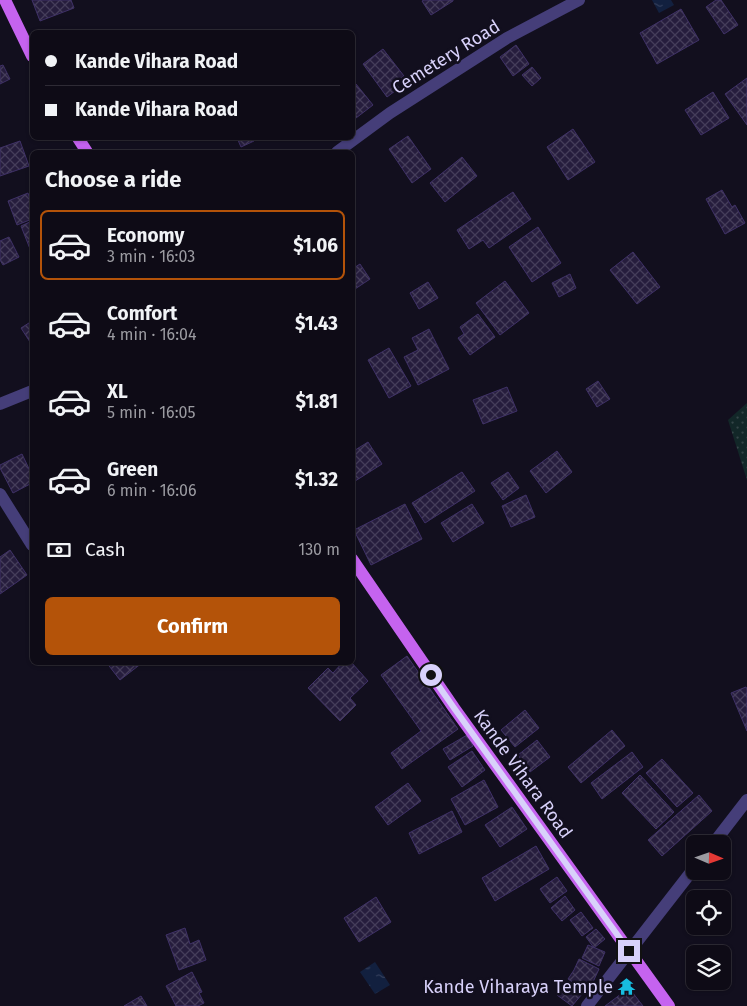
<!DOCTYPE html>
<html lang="en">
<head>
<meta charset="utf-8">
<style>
	:root { --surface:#0e0b16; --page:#17141f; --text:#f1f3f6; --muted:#9b9ba1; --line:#2e2b35; --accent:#b45309 }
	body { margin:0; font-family:"Fira Sans",sans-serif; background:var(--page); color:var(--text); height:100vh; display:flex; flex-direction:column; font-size:19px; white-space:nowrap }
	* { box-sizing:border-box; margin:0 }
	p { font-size:16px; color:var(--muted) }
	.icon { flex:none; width:28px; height:28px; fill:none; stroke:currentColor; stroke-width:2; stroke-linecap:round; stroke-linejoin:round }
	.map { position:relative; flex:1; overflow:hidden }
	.panel { position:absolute; left:30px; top:150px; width:325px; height:515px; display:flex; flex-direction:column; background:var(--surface); border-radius:8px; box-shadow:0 1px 4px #0004,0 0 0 1px var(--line) }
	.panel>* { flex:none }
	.hud { position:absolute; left:30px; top:30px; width:325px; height:110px; border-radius:8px; box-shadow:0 1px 4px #0004,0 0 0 1px var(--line); display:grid; align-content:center; height:110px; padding:0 15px; background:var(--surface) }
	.needle { width:32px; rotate:92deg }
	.controls { position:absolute; left:686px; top:835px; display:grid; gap:10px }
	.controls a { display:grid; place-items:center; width:45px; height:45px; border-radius:8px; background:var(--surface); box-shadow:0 1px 4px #0004,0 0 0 1px var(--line); font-size:25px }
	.end { position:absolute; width:22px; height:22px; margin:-11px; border:6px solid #d8d1fa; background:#111; box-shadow:0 0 0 2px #111 }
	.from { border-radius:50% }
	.hud b { display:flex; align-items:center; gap:18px; height:48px; font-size:19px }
	.hud b+b { border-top:1px solid var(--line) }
	.hud i { width:12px; height:12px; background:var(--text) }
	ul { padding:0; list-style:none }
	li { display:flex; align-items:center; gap:15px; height:70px; margin:0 10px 8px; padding:0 5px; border:2px solid transparent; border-radius:8px }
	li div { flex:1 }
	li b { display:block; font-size:19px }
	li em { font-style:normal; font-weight:700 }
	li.active { border-color:var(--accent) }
	li>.icon { width:45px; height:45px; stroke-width:1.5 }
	h2 { padding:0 15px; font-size:22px; line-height:60px }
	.pay { display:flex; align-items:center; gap:12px; height:55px; padding:0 15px; font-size:19px }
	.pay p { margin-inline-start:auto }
	.action { display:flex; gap:10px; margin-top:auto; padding:10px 15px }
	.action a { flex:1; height:58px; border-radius:8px; background:var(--accent); color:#fff; font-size:20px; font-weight:700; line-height:58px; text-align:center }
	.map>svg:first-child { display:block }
	.grass { fill:url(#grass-dots) }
	.water { fill:url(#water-ripples) }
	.building { fill:url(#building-cross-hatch); stroke:#3f3167 }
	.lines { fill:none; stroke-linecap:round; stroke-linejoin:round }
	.minor { stroke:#453e79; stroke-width:12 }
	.major { stroke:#c563ef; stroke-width:12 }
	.route { stroke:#d8d1fa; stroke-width:6 }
	.labels { text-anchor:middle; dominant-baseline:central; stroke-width:5; stroke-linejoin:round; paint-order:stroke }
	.street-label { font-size:18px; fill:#d8d1fa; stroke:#120f1e }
	.poi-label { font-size:18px; fill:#d8d1fa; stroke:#120f1e; text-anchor:end }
</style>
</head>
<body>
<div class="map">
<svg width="747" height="1006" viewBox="0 0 747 1006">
	<defs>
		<pattern id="grass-dots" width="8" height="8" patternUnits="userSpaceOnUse" patternTransform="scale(1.25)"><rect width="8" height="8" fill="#122728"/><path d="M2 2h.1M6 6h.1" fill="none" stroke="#344548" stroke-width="1.8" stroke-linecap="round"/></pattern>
		<pattern id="water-ripples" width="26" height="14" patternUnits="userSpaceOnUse" patternTransform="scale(1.25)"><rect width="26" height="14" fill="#12203f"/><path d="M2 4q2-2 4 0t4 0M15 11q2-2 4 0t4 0" fill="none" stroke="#343f5c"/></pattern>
		<pattern id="building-cross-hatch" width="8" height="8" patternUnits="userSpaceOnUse" patternTransform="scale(1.25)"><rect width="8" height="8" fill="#261d3d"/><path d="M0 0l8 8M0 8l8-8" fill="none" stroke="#453d5a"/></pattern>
	</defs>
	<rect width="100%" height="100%" fill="#120f1e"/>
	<!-- grass -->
	<path class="grass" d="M747,403V480L728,420Z"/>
	<!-- water -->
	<path class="water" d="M652,0H671L674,5L659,13Z
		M375,962L390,985L375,994L360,972Z"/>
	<!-- building -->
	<path class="building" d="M32,0H71L74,8L40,21Z
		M424,0H453V1L431,15L422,1Z
		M716,0H721L738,25L724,34L706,7Z
		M681,9L699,40L657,64L640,33Z
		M516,45L529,64L513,76L500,57Z
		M383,49L404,76L395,83L399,88L387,97L363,64Z
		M3,65L10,79L0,84V66Z
		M532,67L541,78L532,86L522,75Z
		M747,78V125L725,94Z
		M356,84L373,105L356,118L352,113V86Z
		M713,92L729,118L701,135L685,110Z
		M573,129L595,162L568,180L547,147Z
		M408,136L431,169L412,183L389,149Z
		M237,138H253L254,141L241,147Z
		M20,141L29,166L0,176V148Z
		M462,157L477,176L445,202L430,183Z
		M722,190L732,207L735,205L745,223L725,234L706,199Z
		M513,192L531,219L489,248L483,240L469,249L457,230Z
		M28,193L32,206V219L17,225L8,201Z
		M32,221V254L21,226Z
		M538,227L561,263L532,282L509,247Z
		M9,237L19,257L3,265L0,260V241Z
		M633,252L660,287L637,304L610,270Z
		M360,264L370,279L352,291V269Z
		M570,274L576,288L559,297L552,283Z
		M505,281L529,313L500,335L476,303Z
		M428,282L438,298L419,309L410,293Z
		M478,314L495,337L470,355L458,338L464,334L460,327Z
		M32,321V340L30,342L21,328Z
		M429,329L449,369L418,385L404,357L418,350L412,338Z
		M389,348L411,386L389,398L368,360Z
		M598,381L610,399L597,407L586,389Z
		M507,387L517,411L483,424L473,400Z
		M368,442L382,464L352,483V452Z
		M557,451L572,472L546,493L530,471Z
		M22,454L32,475V483L13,493L0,468V465Z
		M462,472L475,491L425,523L412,503Z
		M508,472L519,488L503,500L491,483Z
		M526,495L535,517L511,527L502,506Z
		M405,504L422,539L371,565L354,530Z
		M472,504L484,523L453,542L441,523Z
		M10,550L27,575L0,594V557Z
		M407,656L458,729L402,769L391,753L421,731L381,675Z
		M106,662H142V663L120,680Z
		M343,662H351L368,681L350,698L356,705L340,721L308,688L328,668L333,673Z
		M746,687L747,689V731L731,693Z
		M525,710L539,728L515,747L501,730Z
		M612,730L625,746L581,783L568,767Z
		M467,735L473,746L450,760L443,749Z
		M537,740L550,757L530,772L518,755Z
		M472,751L485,770L462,787L448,767Z
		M632,752L643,767L602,799L591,783Z
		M662,759L693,793L677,807L646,773Z
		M640,775L674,812L656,829L622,793Z
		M484,780L498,807L465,825L451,799Z
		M408,783L421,801L388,825L375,807Z
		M699,795L712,811L662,856L648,840Z
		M512,807L527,829L500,847L485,825Z
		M452,811L462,832L419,854L409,833Z
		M536,846L549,869L495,901L482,878Z
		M557,877L567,891L550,903L540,889Z
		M565,896L575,910L562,921L551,908Z
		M376,897L391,922L359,942L344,918Z
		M581,912L593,928L582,936L570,920Z
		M185,928L190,944L199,940L206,960L179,970L166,935Z
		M596,929L605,939L594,948L586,937Z
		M588,945L605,952L599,966L582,958Z
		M579,959L599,969L593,982L587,992L568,979L574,970Z
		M192,972L202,992L199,993L204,1003L198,1006H176L166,986Z
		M567,982L582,994L572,1006L557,995Z
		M629,988L643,1006H605Z
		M141,996L147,1006H124Z"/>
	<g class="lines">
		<!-- minor -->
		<path class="minor" d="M337,152L390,113L507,38L579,0
			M0,404L32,391
			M0,494L32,545
			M713,844L747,800
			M587,1006L695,867"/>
		<!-- major -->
		<path class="major" d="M5,0L32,56
			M78,138L87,152
			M352,559L454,708L669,1006"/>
	</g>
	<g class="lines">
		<!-- route -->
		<path class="route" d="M431,675L454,708L629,951"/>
	</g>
	<!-- icons -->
	<defs>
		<symbol id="temple-bare" viewBox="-9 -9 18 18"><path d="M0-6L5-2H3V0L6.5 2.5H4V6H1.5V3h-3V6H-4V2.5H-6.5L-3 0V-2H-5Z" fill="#17bde0" stroke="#120f1e" stroke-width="2.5" paint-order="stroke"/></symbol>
	</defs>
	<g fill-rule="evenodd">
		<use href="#temple-bare" x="614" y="974" width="25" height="25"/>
	</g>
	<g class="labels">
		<!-- street labels -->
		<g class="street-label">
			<text transform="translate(446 57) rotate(-32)">Cemetery Road</text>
			<text transform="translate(523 774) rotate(54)">Kande Vihara Road</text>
		</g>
		<!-- poi labels -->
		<g class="poi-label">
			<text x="613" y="987">Kande Viharaya Temple</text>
		</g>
	</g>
</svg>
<div class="controls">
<a><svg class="needle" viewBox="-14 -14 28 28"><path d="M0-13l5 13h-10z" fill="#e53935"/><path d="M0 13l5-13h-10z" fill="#9b9ba1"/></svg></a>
<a><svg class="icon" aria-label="locate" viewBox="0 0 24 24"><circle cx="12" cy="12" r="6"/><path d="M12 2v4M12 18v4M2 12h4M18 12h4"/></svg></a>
<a><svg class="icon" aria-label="layers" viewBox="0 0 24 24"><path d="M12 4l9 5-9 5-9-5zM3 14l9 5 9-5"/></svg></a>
</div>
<i class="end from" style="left:431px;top:675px"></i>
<i class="end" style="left:629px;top:951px"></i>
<div class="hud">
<b><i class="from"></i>Kande Vihara Road</b>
<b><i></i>Kande Vihara Road</b>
</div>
<section class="panel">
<h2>Choose a ride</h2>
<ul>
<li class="active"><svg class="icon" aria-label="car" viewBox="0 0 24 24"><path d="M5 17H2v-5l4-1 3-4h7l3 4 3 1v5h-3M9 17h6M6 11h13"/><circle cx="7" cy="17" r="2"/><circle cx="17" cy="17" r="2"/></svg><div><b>Economy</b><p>3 min · 16:03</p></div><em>$1.06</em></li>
<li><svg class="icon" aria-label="car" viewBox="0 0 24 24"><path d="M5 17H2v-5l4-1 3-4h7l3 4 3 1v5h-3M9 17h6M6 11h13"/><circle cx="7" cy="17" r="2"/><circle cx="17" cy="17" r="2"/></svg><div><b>Comfort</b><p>4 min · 16:04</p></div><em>$1.43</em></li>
<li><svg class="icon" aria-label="car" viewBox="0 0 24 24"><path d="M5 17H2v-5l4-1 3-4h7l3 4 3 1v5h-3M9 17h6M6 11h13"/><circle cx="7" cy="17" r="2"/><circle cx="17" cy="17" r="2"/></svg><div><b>XL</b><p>5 min · 16:05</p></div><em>$1.81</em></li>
<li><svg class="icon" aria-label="car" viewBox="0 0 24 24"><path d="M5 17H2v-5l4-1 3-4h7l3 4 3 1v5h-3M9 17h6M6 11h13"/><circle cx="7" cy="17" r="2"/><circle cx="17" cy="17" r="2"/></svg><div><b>Green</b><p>6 min · 16:06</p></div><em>$1.32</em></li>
</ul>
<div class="pay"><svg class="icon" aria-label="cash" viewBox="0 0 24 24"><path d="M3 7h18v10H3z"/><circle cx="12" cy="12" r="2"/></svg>Cash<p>130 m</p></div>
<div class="action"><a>Confirm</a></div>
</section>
</div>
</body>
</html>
